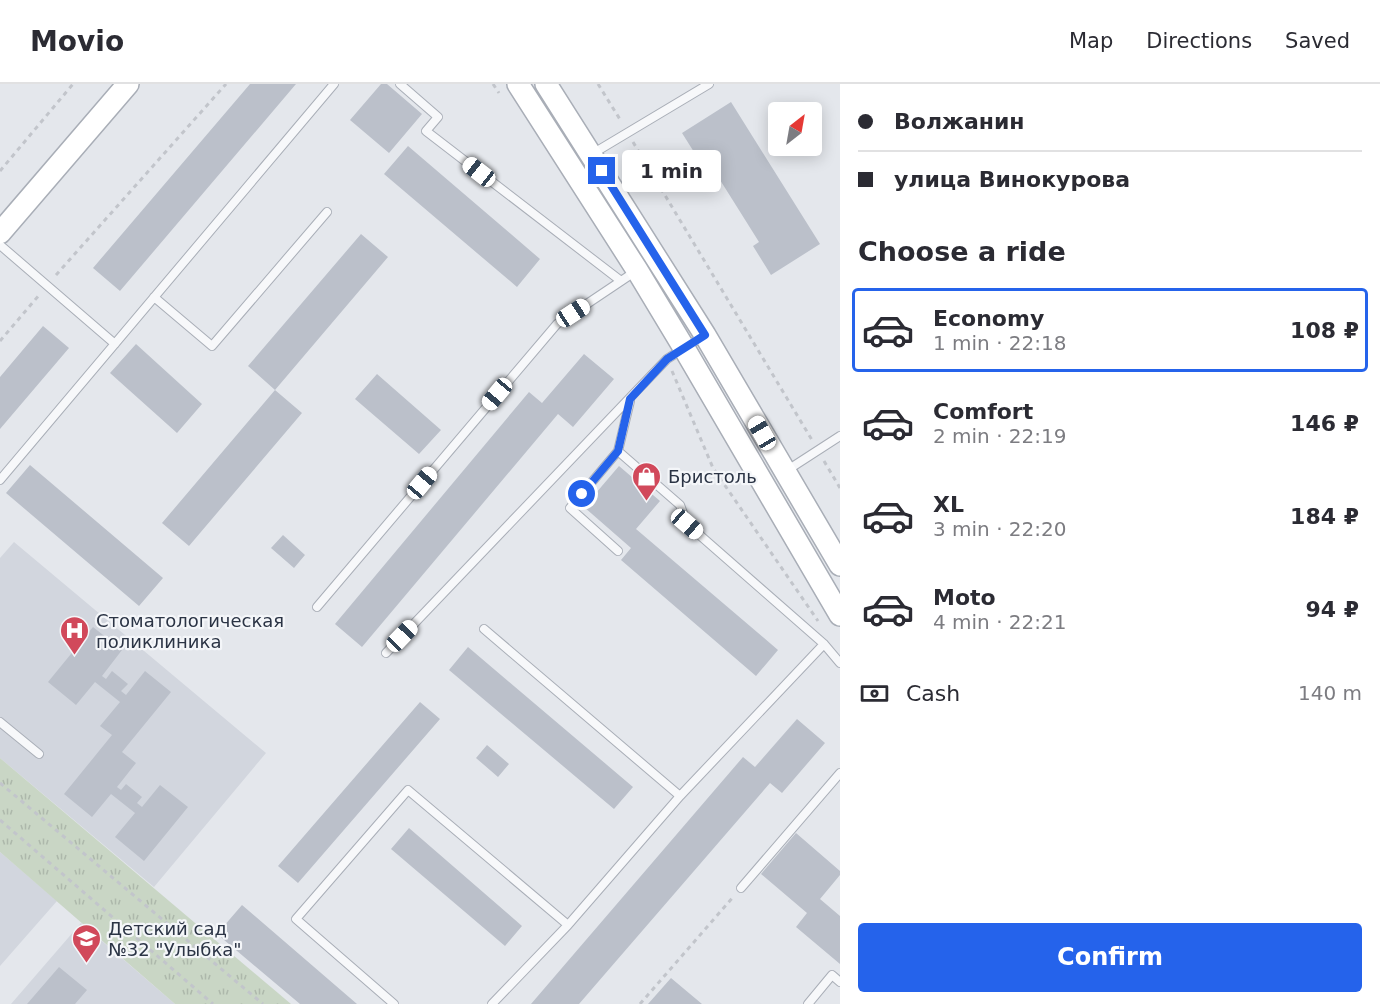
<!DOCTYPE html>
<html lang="en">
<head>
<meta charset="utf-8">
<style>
	:root { --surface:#fff; --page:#f2f2f3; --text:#2b2b33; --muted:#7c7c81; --line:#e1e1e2; --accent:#2563eb }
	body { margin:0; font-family:"DejaVu Sans",sans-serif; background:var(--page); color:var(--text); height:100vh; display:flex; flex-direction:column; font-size:22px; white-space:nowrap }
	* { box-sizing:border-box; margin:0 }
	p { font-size:20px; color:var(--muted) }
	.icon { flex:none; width:33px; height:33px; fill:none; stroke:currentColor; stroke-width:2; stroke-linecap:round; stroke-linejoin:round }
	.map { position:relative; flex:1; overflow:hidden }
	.side { display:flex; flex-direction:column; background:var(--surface); width:540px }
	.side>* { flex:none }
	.guide { display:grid; align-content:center; height:132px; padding:0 18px; background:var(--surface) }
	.needle { width:39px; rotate:31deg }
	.tools { position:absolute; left:768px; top:18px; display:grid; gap:12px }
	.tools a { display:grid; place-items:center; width:54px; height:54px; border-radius:6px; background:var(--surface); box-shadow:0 3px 15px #0003; font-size:30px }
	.end { position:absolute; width:27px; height:27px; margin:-14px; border:8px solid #2563eb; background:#fff; box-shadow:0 0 0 3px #fff }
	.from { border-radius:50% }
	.bubble { position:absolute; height:42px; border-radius:6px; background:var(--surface); box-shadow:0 3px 15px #0003; font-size:20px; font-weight:700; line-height:42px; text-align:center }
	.car { position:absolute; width:18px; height:36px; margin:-18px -9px; border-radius:8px; box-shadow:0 0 4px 2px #0007; background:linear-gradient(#fff 24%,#345 0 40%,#fff 0 76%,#345 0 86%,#fff 0) }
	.guide b { display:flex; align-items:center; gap:21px; height:57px; font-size:22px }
	.guide b+b { border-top:2px solid var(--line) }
	.guide i { width:15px; height:15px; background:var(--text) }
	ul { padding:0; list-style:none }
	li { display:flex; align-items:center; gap:18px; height:84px; margin:0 12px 9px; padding:0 6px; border:3px solid transparent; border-radius:6px }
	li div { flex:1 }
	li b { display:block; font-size:22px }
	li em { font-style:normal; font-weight:700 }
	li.current { border-color:var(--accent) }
	li>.icon { width:54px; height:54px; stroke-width:1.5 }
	h2 { padding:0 18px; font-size:27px; line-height:72px }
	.pay { display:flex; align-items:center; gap:15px; height:66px; padding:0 18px; font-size:22px }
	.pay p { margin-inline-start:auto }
	.primary-button { display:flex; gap:12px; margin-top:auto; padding:12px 18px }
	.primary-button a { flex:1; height:69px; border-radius:6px; background:var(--accent); color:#fff; font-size:24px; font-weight:700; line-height:69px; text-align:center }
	header { display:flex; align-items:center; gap:36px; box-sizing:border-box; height:84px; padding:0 30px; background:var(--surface); border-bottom:2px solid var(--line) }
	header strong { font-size:28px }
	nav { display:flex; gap:33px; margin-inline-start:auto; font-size:21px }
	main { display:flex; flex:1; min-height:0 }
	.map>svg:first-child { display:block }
	.built { fill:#d2d6de }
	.park { fill:url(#park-tufts) }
	.building { fill:#bbc0ca }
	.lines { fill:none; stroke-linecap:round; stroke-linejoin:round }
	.lane-casing { stroke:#a9aeb7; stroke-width:10 }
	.secondary-casing { stroke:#a9aeb7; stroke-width:24 }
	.path { stroke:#c2c5cb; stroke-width:3; stroke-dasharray:4.5 4.5; stroke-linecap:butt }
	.lane { stroke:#f7f8fa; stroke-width:8 }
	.secondary { stroke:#fff; stroke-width:21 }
	.route { stroke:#2563eb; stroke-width:8 }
	.labels { text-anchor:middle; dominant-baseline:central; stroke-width:4.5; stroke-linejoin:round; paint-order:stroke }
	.poi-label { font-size:18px; fill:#2b3445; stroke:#f4f6f9; text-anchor:start }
</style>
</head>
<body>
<header>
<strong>Movio</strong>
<nav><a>Map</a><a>Directions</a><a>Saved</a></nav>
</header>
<main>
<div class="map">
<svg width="840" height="920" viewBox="0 0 840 920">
	<defs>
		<pattern id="park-tufts" width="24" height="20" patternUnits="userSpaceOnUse" patternTransform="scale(1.5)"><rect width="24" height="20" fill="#c9d6c5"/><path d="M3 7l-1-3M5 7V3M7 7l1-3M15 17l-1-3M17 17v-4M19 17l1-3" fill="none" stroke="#adb8ab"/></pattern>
	</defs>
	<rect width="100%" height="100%" fill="#e4e7ec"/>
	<!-- built -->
	<path class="built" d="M14,458L266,669L154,803L0,674V474Z
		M0,768L57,817L0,882Z
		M81,839L175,920H11Z"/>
	<!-- park -->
	<path class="park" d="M0,674L291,920H175L0,768Z"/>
	<!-- building -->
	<path class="building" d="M250,0H296L120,207L93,184Z
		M381,0H387L422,30L389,69L350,36Z
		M731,18L820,160L771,191L753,162L759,158L705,72L699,76L682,49Z
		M408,62L540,175L517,203L384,90Z
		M361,150L388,173L275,306L248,282Z
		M43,242L69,264L0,345V293Z
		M136,260L202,320L177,349L110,289Z
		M584,270L614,295L573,343L558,330L362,563L335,540L529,308L542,319Z
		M377,290L441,346L419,370L355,315Z
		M275,306L302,329L189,462L162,439Z
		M30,381L163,494L139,522L6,409Z
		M619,382L660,417L636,445L778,566L756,592L621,476L631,464L584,423Z
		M283,451L305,471L294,484L271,464Z
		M93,543L122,566L102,592L106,595L112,587L128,600L121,607L126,611L145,587L171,608L122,668L136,679L117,703L121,706L126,700L142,713L137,719L142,723L160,701L188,723L144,777L115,753L135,729L111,710L92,733L64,710L112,651L100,642L120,618L95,598L76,621L48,598Z
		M468,563L633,703L614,725L449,586Z
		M420,618L440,635L298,799L278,782Z
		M797,635L825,659L782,709L770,699L579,920H531L743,673L755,683Z
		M487,661L509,680L498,693L476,674Z
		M409,744L522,842L505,862L391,765Z
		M796,749L840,787V791L820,815L840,832V880L796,843L807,829L761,790Z
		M242,821L357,920H300L217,850Z
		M59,883L87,906L75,920H27Z
		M671,894L702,920H648Z"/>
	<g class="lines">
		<defs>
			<path id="lane" d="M400,0L438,33L426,47L621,197
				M592,70L709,0
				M0,161L115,260
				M154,213L212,262L327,128
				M618,367L680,421L687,440L824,560
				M786,387L840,352
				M0,396L334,0
				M618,467L570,424L618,367L630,317
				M317,523L557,240L636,187
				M484,545L680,712
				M386,569L667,275L705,251
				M0,638L39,670
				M741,804L840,689
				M394,920L296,835L408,706L568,841
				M492,920L568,841L680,712L824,560L840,579
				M808,920L832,891L840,898"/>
			<path id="secondary" d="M518,0L637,186L684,264L840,531
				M546,0L705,251L840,481
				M0,149L128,0"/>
		</defs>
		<!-- lane casing -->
		<use href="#lane" class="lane-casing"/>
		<!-- secondary casing -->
		<use href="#secondary" class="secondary-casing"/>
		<!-- path -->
		<path class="path" d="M493,0L499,9
			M598,0L621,37
			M633,58L812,356
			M0,87L73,0
			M56,191L226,0
			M0,257L40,210
			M672,287L713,384L818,537
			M824,377L840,404
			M0,699L263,920
			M0,736L213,920
			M640,920L734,812"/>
		<!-- lane -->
		<use href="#lane" class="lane"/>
		<!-- secondary -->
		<use href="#secondary" class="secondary"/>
	</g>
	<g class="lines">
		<!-- route -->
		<path class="route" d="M582,410L618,367L630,315L667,275L705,251L602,87"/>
	</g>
	<!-- icons -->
	<defs>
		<symbol id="shop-pin" viewBox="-11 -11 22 30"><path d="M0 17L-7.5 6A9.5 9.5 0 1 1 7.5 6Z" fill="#d1495b" stroke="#f4f6f9"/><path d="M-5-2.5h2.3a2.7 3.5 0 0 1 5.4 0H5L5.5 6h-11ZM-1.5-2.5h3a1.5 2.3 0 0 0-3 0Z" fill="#fff"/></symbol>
		<symbol id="hospital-pin" viewBox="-11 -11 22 30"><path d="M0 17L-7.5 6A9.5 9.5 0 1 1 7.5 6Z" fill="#d1495b" stroke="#f4f6f9"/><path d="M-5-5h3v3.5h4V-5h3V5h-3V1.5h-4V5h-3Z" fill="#fff"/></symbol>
		<symbol id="school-pin" viewBox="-11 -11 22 30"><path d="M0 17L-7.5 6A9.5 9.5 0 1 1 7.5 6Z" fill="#d1495b" stroke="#f4f6f9"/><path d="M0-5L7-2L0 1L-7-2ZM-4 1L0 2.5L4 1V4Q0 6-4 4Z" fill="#fff"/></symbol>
	</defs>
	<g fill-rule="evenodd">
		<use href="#shop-pin" x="630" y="376" width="33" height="45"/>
		<use href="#hospital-pin" x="58" y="530" width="33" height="45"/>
		<use href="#school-pin" x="70" y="838" width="33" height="45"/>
	</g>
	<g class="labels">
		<!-- poi labels -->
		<g class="poi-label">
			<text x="668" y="392">Бристоль</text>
			<text x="96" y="536">Cтоматологическая<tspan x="96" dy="21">поликлиника</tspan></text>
			<text x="108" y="844">Детский сад<tspan x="108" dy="21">№32 "Улыбка"</tspan></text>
		</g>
	</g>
</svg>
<div class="tools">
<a><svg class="needle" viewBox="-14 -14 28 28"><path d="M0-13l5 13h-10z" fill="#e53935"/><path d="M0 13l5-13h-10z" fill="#7c7c81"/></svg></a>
</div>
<i class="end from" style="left:582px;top:410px"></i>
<i class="end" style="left:602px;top:87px"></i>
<div class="bubble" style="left:622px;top:66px;width:99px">1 min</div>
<i class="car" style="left:479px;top:88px;rotate:308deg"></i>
<i class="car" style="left:573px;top:229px;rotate:57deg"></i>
<i class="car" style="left:497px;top:310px;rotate:220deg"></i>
<i class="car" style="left:762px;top:349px;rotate:330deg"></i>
<i class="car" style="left:422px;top:399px;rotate:40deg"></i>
<i class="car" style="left:687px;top:440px;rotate:131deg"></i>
<i class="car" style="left:402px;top:552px;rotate:44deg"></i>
</div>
<section class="side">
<div class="guide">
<b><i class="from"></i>Волжанин</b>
<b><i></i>улица Винокурова</b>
</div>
<h2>Choose a ride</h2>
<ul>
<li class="current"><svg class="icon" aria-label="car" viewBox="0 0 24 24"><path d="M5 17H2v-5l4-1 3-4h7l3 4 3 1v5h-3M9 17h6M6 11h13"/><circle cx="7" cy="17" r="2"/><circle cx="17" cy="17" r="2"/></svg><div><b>Economy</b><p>1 min · 22:18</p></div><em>108 ₽</em></li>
<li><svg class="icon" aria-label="car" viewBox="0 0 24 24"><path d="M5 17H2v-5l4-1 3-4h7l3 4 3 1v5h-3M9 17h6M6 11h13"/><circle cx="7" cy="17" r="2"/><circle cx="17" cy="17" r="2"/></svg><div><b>Comfort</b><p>2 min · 22:19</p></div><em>146 ₽</em></li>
<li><svg class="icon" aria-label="car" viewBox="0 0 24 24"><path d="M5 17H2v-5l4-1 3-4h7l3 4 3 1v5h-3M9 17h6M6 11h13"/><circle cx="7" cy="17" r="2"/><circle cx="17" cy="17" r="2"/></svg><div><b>XL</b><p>3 min · 22:20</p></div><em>184 ₽</em></li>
<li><svg class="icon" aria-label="car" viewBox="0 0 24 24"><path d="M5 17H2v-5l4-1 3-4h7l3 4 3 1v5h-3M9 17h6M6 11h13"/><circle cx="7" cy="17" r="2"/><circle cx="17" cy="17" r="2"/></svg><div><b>Moto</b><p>4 min · 22:21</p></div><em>94 ₽</em></li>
</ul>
<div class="pay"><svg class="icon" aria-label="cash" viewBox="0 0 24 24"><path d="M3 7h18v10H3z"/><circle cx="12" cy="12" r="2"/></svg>Cash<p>140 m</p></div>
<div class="primary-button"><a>Confirm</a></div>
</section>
</main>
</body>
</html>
